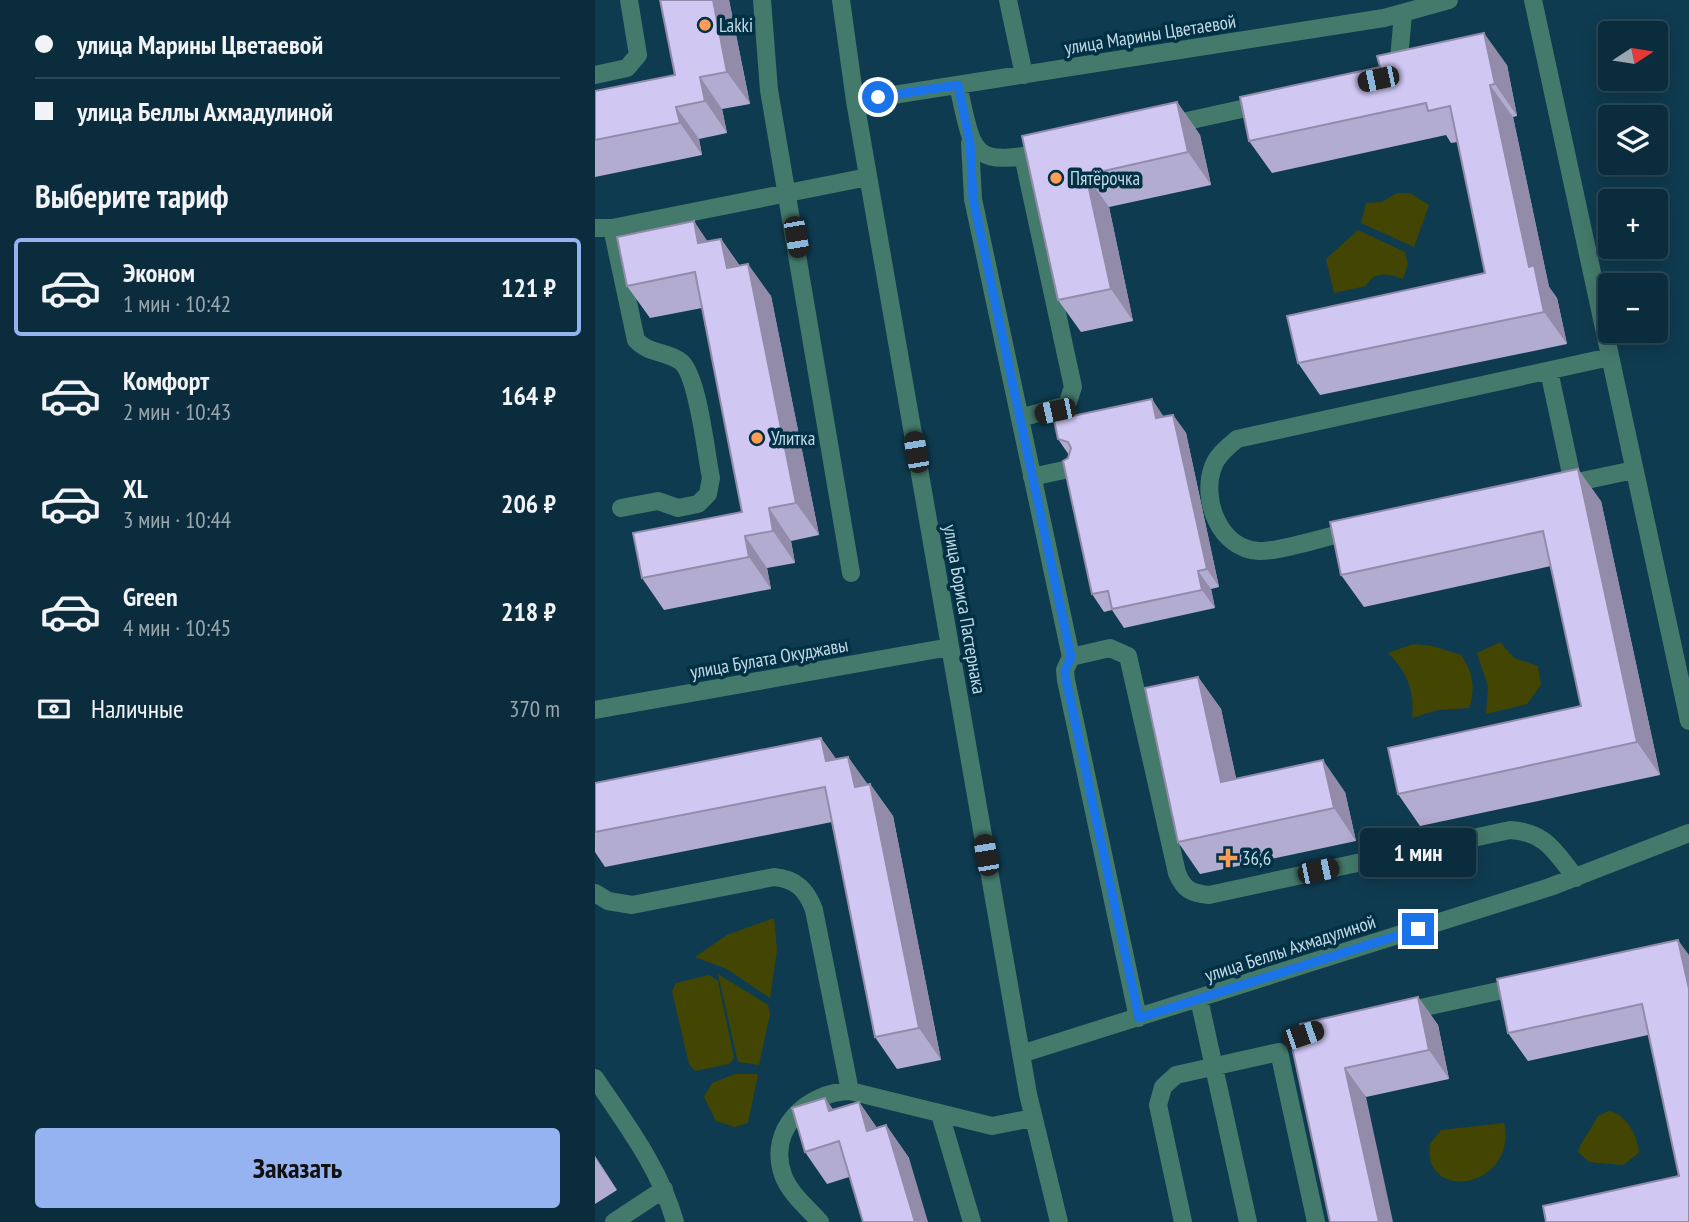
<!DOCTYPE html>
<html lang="ru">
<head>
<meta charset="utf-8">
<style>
	:root { --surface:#0b2c3c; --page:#143443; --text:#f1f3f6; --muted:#9aa7af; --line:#2b4856; --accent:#95b2f1 }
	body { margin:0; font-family:"PT Sans Narrow",sans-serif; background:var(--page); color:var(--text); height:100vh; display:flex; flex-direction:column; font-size:26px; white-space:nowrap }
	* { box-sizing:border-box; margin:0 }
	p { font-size:23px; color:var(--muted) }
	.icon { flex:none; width:38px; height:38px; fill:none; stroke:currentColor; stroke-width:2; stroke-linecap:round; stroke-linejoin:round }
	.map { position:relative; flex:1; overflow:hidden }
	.sheet { display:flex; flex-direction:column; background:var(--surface); width:595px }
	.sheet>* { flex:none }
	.guide { display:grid; align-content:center; height:154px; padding:0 35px; background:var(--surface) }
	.needle { width:46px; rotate:78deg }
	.buttons { position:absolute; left:1003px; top:21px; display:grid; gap:14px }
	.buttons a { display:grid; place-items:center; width:70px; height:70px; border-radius:7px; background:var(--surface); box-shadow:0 4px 18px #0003,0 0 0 2px var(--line); font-size:35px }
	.end { position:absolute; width:32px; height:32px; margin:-16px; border:9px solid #1a73e8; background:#fff; box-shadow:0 0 0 4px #fff }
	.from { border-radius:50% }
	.bubble { position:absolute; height:49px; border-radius:7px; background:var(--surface); box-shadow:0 4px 18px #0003,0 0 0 2px var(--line); font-size:23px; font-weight:800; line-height:49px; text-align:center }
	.car { position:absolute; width:21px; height:42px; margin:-21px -10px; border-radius:9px; box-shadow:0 0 5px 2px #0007; background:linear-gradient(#222 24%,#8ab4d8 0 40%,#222 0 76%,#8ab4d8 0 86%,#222 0) }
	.guide b { display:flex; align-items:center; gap:24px; height:66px; font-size:26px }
	.guide b+b { border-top:2px solid var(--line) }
	.guide i { width:18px; height:18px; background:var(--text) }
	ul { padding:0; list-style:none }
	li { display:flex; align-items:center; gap:21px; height:98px; margin:0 14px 10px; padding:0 21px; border:4px solid transparent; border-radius:7px }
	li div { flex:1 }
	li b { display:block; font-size:26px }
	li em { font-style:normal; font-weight:800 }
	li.selected { border-color:var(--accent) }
	li>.icon { width:63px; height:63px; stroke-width:1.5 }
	h2 { padding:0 35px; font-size:32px; line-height:84px }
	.pay { display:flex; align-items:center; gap:18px; height:77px; padding:0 35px; font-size:26px }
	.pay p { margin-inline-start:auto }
	.action { display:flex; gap:14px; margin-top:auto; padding:14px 35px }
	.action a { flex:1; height:80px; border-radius:7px; background:var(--accent); color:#111; font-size:28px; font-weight:800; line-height:80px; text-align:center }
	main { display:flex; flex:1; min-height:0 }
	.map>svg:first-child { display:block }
	.green { fill:#424602 }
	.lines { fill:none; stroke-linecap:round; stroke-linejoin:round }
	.minor { stroke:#447a6b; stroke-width:18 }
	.wall { fill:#b3acd1 }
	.shaded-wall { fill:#928caa }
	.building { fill:#d0c8f3; stroke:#928caa; stroke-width:2 }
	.route { stroke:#1a73e8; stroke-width:9 }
	.poi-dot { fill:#fe9c58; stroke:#023145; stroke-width:2.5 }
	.labels { text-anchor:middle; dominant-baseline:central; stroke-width:7; stroke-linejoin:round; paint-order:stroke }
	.poi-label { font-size:19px; fill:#c4dae7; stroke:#023145; text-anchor:start }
	.street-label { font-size:19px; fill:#c4dae7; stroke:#023145 }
</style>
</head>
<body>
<main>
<section class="sheet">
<div class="guide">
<b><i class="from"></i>улица Марины Цветаевой</b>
<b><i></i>улица Беллы Ахмадулиной</b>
</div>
<h2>Выберите тариф</h2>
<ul>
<li class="selected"><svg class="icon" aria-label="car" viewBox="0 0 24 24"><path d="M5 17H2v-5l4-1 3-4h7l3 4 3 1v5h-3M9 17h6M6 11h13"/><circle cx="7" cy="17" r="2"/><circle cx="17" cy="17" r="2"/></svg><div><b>Эконом</b><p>1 мин · 10:42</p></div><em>121 ₽</em></li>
<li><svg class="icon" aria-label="car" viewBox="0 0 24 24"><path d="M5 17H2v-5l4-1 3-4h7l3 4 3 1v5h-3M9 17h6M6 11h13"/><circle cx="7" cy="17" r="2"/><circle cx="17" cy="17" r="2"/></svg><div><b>Комфорт</b><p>2 мин · 10:43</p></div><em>164 ₽</em></li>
<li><svg class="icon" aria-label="car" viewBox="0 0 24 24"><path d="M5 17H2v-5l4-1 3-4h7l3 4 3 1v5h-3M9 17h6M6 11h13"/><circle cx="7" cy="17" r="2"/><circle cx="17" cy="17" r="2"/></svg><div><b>XL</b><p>3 мин · 10:44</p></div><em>206 ₽</em></li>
<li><svg class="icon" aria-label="car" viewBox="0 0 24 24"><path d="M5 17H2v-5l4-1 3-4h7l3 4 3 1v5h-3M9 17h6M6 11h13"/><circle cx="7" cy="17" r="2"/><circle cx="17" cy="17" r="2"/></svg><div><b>Green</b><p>4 мин · 10:45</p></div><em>218 ₽</em></li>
</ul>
<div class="pay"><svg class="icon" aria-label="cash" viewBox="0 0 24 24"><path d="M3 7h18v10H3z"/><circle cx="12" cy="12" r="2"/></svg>Наличные<p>370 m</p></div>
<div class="action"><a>Заказать</a></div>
</section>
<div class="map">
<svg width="1094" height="1222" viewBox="0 0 1094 1222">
	<rect width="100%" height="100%" fill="#0f3b50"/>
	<!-- green -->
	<path class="green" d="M802,193H815L834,205L819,247L766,223L771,203L787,202Z
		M763,230L810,252L813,264L808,279C794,274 780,270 771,286L739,293L731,259Z
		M905,642L919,658L943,666L946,685L932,704L891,714L893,687L882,653Z
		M818,644L838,646L866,655C878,672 881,688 874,708L843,710L817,718C820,690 812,672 793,653Z
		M179,918L182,950L175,998L132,969L100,957L132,935Z
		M123,974L173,1005L175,1014L164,1065L143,1062Z
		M114,975L123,981L139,1058L134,1064L100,1071L94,1064L77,991L81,983Z
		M140,1074H163L153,1123L140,1127L121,1121L109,1097L117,1083Z
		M1014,1111C1031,1114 1043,1136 1044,1153L1028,1165L994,1162L983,1152C985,1143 998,1126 1003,1116Z
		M909,1123C923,1189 826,1203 835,1144L846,1130Z"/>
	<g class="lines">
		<!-- minor -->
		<path class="minor" d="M167,0L174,90L256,573
			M246,0L260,101L433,1094L464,1222
			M413,0L429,75
			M938,0L1094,721
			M797,70L804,59L808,14
			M0,75L32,68L43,55L34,0
			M363,85C379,156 375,168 454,151
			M260,101L789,18L854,0
			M574,125L669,104
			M375,143L378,199L476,657
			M0,228H17L273,177
			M17,228L41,340C54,354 70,351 85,361C103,373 111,455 116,478L113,494L103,504L83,508L63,501L26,508
			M954,371L978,483
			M425,418L472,405L478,387L428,156
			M437,477L478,468
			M968,485L1039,470
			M759,530C738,535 683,552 664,551C624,549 606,499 618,467C622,455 633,447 642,439L1015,357
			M0,710L355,647
			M0,893L13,901L37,905L179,877C201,879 212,890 219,910L255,1091
			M604,999L653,1222
			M807,1012L926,986
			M543,1018L471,680L470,670L476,657L515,648L533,656L582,873C589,890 596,893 614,895L915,830C951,832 960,852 981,878
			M426,1054L955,887L1094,833
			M0,1078C30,1123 65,1168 80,1222
			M345,1114L377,1222
			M19,1222L69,1189
			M225,1222C212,1207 195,1194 188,1175C172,1129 212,1092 255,1091L397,1126L438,1118
			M588,1222L563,1105L568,1087L581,1075L684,1052L721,1222"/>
	</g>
	<!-- wall -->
	<path class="wall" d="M65,0H134L155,104L127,109L132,133L104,139L107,155L0,177V91L80,75Z
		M912,65L922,116L918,117L954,287L962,298L972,344L725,395L703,363L890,273L862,142L856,143L851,135L677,173L654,141Z
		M582,102L605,135L616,185L514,207L538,321L486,332L463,300L427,136Z
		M126,239L145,266L176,296L224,535L196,541L200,563L172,568L176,589L69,610L47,578L147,512L107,308L55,318L32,286L113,241Z
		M578,415L591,433L624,587L616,589L620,608L529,628L517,610L509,612L497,594L474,455L463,439Z
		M1006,501L1065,775L825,826L803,794L986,706L956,566L769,607L746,575Z
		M603,677L626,709L641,779L750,792L761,841L605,874L583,842Z
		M226,738L241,759L253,757L273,785L275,784L298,816L346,1060L302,1069L280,1037L237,822L10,867L0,852V783Z
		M1094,955L1084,1176L1053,1035L933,1061L913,1033Z
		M823,997L843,1025L854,1079L771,1097L706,1030Z
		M264,1102L282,1128L291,1125L314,1158L232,1184L210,1152L239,1110Z
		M0,1156L22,1190L0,1204Z"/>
	<!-- shaded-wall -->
	<path class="shaded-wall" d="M118,0H134L155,104L132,72Z
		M889,33L912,65L922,116L900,84Z
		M105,77L127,109L132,133L110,101Z
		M895,85L918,117L954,287L962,298L972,344L949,312L934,267Z
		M582,102L605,135L616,185L593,152Z
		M81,107L104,139L107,155L85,123Z
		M491,175L514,207L538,321L516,289Z
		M99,221L121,254L103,243Z
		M126,239L148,271L132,268Z
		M153,264L176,296L224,535L201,503Z
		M557,399L569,417L561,418Z
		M578,415L591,433L624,587L612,569Z
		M983,469L1006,501L1065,775L1042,742Z
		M174,508L196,541L200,563L178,531Z
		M150,536L172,568L176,589L154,557Z
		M603,571L616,589L620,608L607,590Z
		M603,677L626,709L649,814L626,782Z
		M226,738L249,770L231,761Z
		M253,757L276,789L260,787Z
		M728,760L750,792L761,841L739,808Z
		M275,784L298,816L346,1060L324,1028Z
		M1083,940L1094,955V989Z
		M823,997L843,1025L854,1079L834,1050Z
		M750,1068L771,1097L798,1222H784Z
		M230,1098L253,1130L234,1111Z
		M264,1102L286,1134L272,1131Z
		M291,1125L314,1158L333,1222H320Z
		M0,1156L22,1190L0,1158Z"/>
	<!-- building -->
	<path class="building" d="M65,0H118L132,72L105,77L110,101L81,107L85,123L0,140V91L80,75Z
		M889,33L900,84L895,85L934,267L939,265L949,312L703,363L692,316L890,273L855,106L833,111L831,103L654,141L645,97L785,67L782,56Z
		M582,102L593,152L491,175L516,289L463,300L427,136Z
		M99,221L103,243L126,239L132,268L153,264L201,503L174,508L178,531L150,536L154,557L47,578L38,533L147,512L100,272L32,286L22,237Z
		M557,399L561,418L578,415L612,569L603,571L607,590L517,609L513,591L497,594L468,461L473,458L476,448L473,442L463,439L459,420Z
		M983,469L1042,742L803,794L793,748L986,706L948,531L746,575L735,522Z
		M603,677L626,782L728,760L739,808L583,842L550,688Z
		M226,738L231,761L253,757L260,787L275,784L324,1028L280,1037L230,787L0,832V783Z
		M1083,940L1094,989V1222H951L948,1206L1084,1176L1047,1004L913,1033L902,979Z
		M823,997L834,1050L750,1068L784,1222H735L694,1033L706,1030L705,1024Z
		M230,1098L234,1111L264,1102L272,1131L291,1125L320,1222H268L244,1141L210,1152L197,1108Z"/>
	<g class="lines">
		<!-- route -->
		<path class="route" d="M283,97L363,85L375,143L378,199L476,657L470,670L471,680L544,1018L823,929"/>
	</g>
	<!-- markers -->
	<g class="poi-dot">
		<circle cx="110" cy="25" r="7"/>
		<circle cx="461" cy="178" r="7"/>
		<circle cx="162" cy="438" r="7"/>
		<path d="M629.5 847.5h7v7h7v7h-7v7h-7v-7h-7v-7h7z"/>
	</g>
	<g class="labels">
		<!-- poi labels -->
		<g class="poi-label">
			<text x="124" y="25">Lakki</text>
			<text x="475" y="178">Пятёрочка</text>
			<text x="176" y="438">Улитка</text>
			<text x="647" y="858">36,6</text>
		</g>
		<!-- street labels -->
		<g class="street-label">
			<text transform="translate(555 34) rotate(-9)">улица Марины Цветаевой</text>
			<text transform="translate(370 609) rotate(80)">улица Бориса Пастернака</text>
			<text transform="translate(174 658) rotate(-10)">улица Булата Окуджавы</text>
			<text transform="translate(695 948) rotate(-18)">улица Беллы Ахмадулиной</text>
		</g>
	</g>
</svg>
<div class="buttons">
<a><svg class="needle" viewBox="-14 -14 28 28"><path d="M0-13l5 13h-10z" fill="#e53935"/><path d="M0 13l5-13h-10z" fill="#9aa7af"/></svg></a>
<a><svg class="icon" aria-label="layers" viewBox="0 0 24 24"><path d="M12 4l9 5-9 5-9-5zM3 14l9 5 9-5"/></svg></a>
<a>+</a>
<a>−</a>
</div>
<i class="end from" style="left:283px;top:97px"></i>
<i class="end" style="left:823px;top:929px"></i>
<div class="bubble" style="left:765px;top:828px;width:116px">1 мин</div>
<i class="car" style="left:783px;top:79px;rotate:258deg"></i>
<i class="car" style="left:201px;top:237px;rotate:170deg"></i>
<i class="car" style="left:460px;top:411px;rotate:258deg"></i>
<i class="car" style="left:321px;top:452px;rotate:350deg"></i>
<i class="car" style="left:391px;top:855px;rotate:350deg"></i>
<i class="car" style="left:723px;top:871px;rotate:78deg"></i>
<i class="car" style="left:708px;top:1035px;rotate:71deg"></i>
</div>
</main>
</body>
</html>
